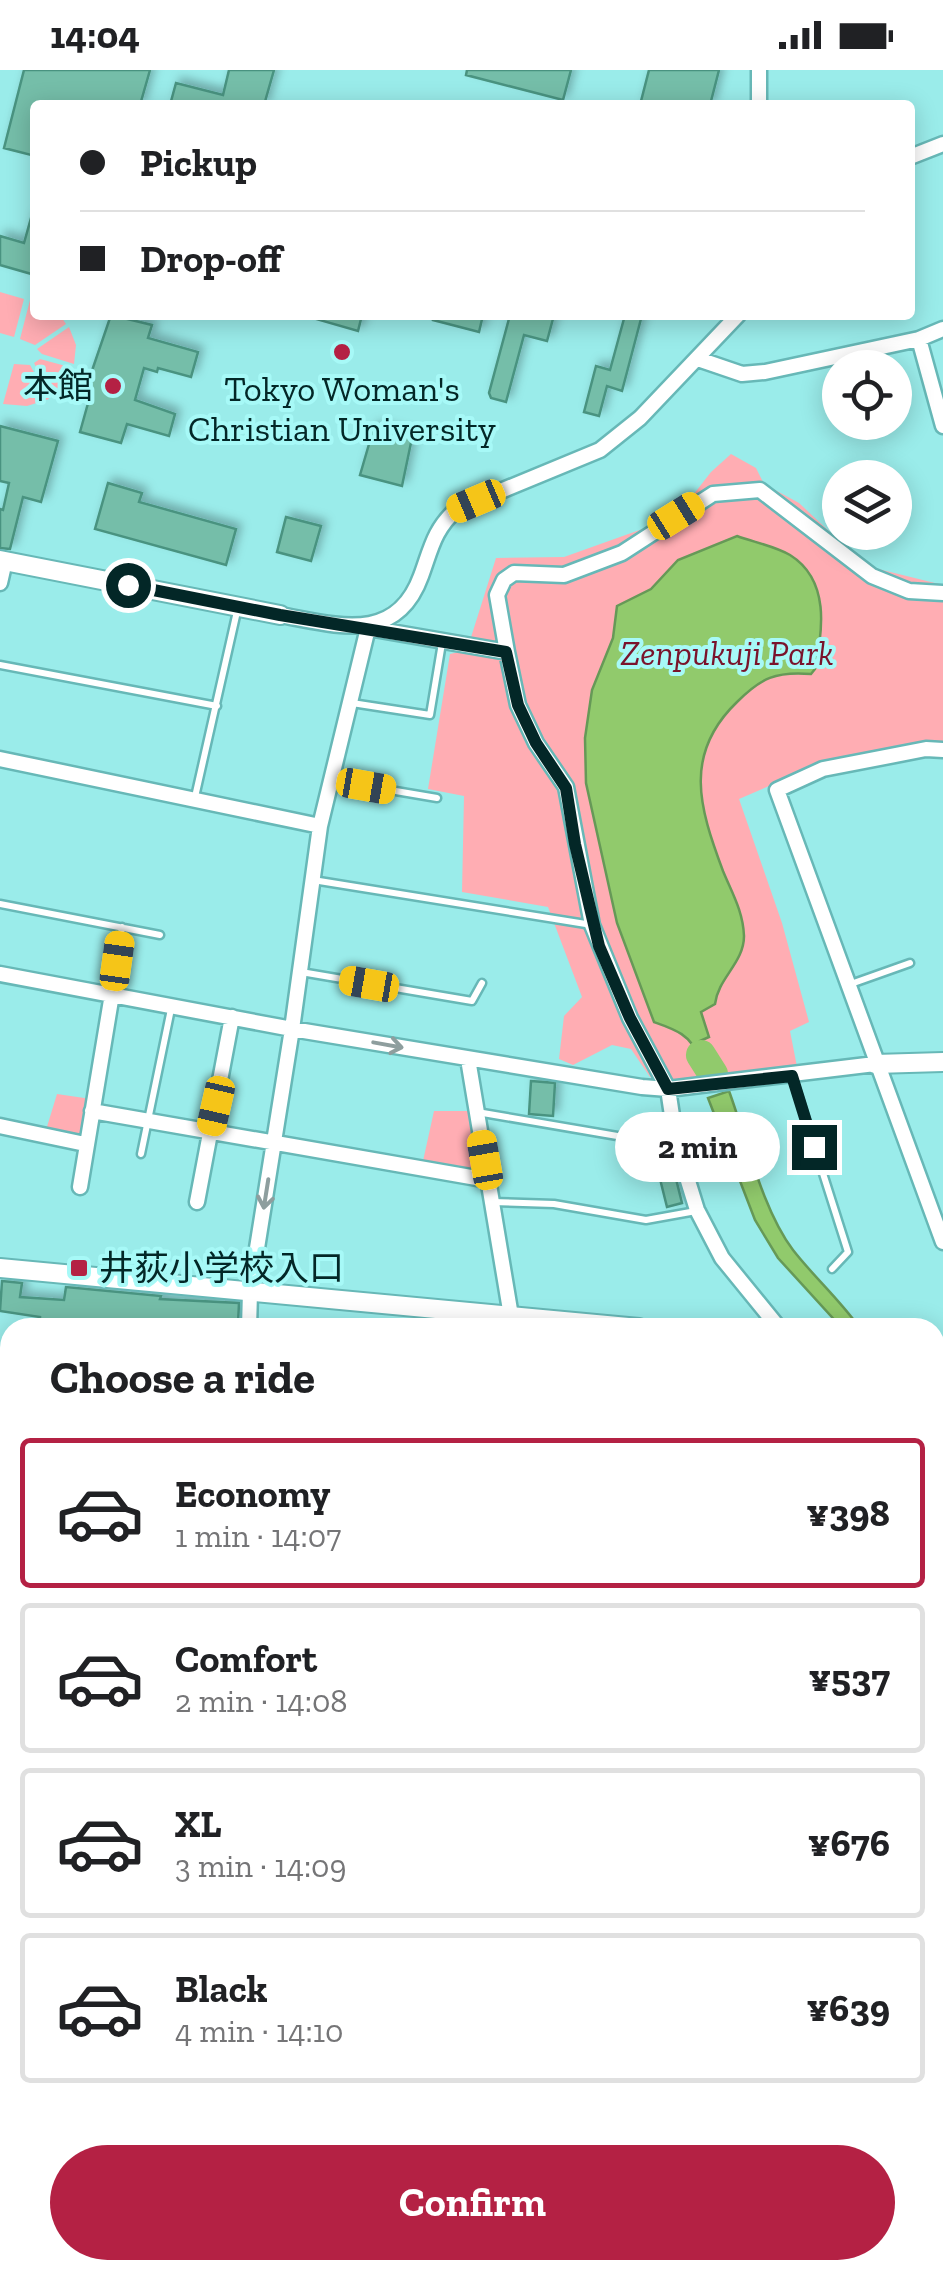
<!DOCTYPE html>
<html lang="en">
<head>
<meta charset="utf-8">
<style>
	:root { --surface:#fff; --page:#f6f6f6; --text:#202124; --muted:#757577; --line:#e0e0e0; --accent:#b42144 }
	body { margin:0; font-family:"Zilla Slab","Noto Sans JP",serif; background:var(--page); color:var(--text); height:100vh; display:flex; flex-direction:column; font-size:38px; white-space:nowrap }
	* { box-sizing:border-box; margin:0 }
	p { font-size:32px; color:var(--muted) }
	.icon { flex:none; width:55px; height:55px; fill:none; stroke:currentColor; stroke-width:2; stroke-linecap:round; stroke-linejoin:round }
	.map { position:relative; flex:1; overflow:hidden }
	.drawer { position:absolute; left:0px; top:1248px; width:945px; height:962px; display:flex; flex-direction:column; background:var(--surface); border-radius:30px 30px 0 0; box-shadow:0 5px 25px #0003 }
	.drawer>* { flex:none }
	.banner { position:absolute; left:30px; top:30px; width:885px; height:220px; border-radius:10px; box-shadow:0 5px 25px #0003; display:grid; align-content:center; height:220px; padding:0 50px; background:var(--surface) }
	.controls { position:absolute; left:822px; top:280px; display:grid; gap:20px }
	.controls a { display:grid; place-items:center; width:90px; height:90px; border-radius:50%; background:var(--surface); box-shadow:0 5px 25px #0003; font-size:50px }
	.end { position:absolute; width:45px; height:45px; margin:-22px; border:12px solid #032727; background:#fff; box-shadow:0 0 0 5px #fff }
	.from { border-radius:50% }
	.bubble { position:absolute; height:70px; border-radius:35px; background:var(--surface); box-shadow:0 5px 25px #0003; font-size:32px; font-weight:800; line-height:70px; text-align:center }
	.car { position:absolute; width:30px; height:60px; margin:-30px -15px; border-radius:12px; box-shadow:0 0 8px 2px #0007; background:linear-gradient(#f5c518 24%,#345 0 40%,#f5c518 0 76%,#345 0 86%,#f5c518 0) }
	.banner b { display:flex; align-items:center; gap:35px; height:95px; font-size:38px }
	.banner b+b { border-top:2px solid var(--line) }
	.banner i { width:25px; height:25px; background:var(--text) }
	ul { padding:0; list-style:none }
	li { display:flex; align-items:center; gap:30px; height:150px; margin:0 20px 15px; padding:0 30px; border:5px solid var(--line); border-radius:10px }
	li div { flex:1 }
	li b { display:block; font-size:38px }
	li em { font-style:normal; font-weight:800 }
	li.current { border-color:var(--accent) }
	li>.icon { width:90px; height:90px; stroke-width:1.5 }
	h2 { padding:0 50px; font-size:45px; line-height:120px }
	.primary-button { display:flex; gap:20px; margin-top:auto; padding:20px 50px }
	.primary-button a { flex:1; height:115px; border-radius:60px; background:var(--accent); color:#fff; font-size:40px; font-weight:800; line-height:115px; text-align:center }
	.status { display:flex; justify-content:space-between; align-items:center; height:70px; padding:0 50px; background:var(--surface); direction:ltr }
	.status svg { height:28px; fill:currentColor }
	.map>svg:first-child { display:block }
	.green { fill:#ffadb3 }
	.water { fill:#91ca6c; stroke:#669957; stroke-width:2.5 }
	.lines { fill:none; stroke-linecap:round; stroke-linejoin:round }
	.river { stroke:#91ca6c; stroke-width:30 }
	.building { fill:#75bea9; stroke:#4a9380; stroke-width:2.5; filter:url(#shadow) }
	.service-casing { stroke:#67b8b7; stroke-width:11 }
	.minor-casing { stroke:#67b8b7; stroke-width:19 }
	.tertiary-casing { stroke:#67b8b7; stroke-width:22 }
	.service { stroke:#fff; stroke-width:6 }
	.minor { stroke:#fff; stroke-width:14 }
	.tertiary { stroke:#fff; stroke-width:18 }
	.oneway { stroke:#8e9e9e }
	.route { stroke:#032727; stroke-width:12 }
	.poi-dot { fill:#b42144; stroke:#a7f9f7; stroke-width:4 }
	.labels { text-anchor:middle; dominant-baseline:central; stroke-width:8; stroke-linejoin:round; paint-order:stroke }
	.poi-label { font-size:35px; fill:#032727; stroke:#a7f9f7; text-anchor:end }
	.park-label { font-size:35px; font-style:italic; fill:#7a132b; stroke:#a7f9f7 }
</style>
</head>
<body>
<div class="status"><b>14:04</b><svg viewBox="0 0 49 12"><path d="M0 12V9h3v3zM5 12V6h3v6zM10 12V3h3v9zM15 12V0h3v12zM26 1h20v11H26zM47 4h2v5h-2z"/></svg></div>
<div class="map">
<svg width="943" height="2209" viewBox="0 0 943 2209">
	<defs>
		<filter id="shadow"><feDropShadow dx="5" dy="-5" stdDeviation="5" flood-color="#0004"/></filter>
	</defs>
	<rect width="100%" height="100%" fill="#9aecea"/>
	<!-- green -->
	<path class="green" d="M0,222L24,229L14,267L0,263Z
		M30,230L35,232V245H60L66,254L35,275L20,269Z
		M69,257L76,275L74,294L42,284L37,279Z
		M40,289L73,298L65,314L52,326L34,293Z
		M14,294L30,295L49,329L27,336L3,334Z
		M731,384L756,398L764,414L799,433L866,496L943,515V673L925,672L820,694L739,729L782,853L809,952L790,961L798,1002L711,1006L686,1011L650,1007L631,979L612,975L573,995L559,989L564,946L582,927L548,837L462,822L464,726L428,719L450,584L467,580L496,488L564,487L676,447L711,402Z
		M57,1024L91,1029L81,1067L46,1060Z
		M434,1041H469L479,1101L423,1091Z"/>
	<!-- water -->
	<path class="water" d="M737,466C753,472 775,476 790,485C830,510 823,560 815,599L811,604C776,601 761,608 737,632C683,684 699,737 723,801C732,823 743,841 744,866C744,893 718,908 715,934L701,942L709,967L700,971L704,984L698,987C692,965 674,959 654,952L617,853L586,713L585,668L592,620L613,568L617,536L651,519L678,490Z
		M729,1021C747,1070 762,1139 793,1180C814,1207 839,1229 859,1257H841L778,1188L755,1150L708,1028Z"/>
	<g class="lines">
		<!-- river -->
		<path class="river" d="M701,985L713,1004"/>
	</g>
	<!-- building -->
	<path class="building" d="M24,0H150L140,35H35V86L4,78Z
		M229,0H274L264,35H170L176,13L223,25Z
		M467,0H571L563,30L466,5Z
		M649,0H719L710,35H640Z
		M31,148L35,149V205L0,195V166L24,173Z
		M111,245L152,255L148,268L198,282L191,307L158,298L157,302L144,298L135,330L175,344L169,366L127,354L121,373L80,362L90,326L84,324Z
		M317,245H362L358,261L316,249Z
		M434,245H483L479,262L433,250Z
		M510,245H554L547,271L524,265L506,332L491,328L489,323Z
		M625,245H642L622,321L607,316L599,346L584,342L596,296L610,300Z
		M0,356L58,371L41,432L23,427L10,479L0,478V439L3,440L9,413L0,411Z
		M374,357L412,368L402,416L360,405Z
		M108,413L142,423L139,432L236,459L226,495L95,459Z
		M286,447L321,456L311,491L277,482Z
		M531,1011L555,1013L553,1046L529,1044Z
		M667,1078L670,1104L650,1106L647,1079Z
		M675,1105L682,1133L667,1137L660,1109Z
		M2,1211L22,1213L20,1227L64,1230L66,1217L161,1226L160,1229L239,1233L238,1254H219V1258H39L40,1247L0,1241Z"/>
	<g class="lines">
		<defs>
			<path id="service" d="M0,595L217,636
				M352,633L430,645L442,573
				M331,710L437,728
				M195,727L238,537
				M313,810L592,855
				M0,834L160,865
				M301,902L472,931L482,913
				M848,915L910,893
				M112,923L122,857
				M792,1006L848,1182L832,1199
				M477,1042L629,1068L676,1072
				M141,1084L171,939
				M492,1132L554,1134L646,1150L696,1141
				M6,1815L10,1836
				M88,2200L89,2209
				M184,2200L185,2204"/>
			<path id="minor" d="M759,35V0
				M910,87L943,74
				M943,259L919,269L943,356
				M698,289L742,304L765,302L919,269
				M0,513L5,491
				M280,545C336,555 396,575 421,506C431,479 434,459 457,439L600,380L640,348L738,245
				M507,582L497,525L504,510L514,503L564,505L622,483L713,424L760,420L872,506L909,521L943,523
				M943,680L926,679L823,699L777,720L943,1172
				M0,689L320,756
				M0,904L292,959L642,1017L668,1019L875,994
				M468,989L513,1258
				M92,1041L488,1110
				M0,1056L85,1074
				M80,1117L112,924
				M197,1132L232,947
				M249,1258L250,1222L292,959L320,756L368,558L507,582L518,635L536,673L566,717L592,855L630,948L668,1019L676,1072L697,1140L722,1188L779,1258
				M0,1379L10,1381
				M935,1618L943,1623
				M0,1644H10
				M935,1672L943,1656
				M0,1815L10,1813
				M935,1855L943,1842
				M0,1985L10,1983
				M935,2030L943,2029
				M935,2101L943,2087
				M0,2192L10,2190
				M317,2200L319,2209
				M564,2209L588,2200
				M880,2209L884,2200"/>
			<path id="tertiary" d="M0,490L280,545
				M875,994L943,992
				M0,1198L639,1258
				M935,1278H943
				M694,2200L696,2209"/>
		</defs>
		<!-- service casing -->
		<use href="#service" class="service-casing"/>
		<!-- minor casing -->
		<use href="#minor" class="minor-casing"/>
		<!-- tertiary casing -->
		<use href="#tertiary" class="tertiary-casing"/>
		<!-- service -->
		<use href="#service" class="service"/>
		<!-- minor -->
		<use href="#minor" class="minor"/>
		<!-- tertiary -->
		<use href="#tertiary" class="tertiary"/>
	</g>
	<!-- one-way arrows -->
	<defs><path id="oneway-shaft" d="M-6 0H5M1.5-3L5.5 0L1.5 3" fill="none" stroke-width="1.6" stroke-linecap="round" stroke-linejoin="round" transform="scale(2.5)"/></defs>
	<g class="oneway">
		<use href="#oneway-shaft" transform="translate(388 975) rotate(10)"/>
		<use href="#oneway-shaft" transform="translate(266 1124) rotate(99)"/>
	</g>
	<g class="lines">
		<!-- route -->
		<path class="route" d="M128,515L280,545L506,582L518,635L536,673L566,718L575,774L599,876L630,948L668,1019L792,1006L814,1077"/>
	</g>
	<!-- markers -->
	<g class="poi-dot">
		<circle cx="342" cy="282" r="10"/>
		<circle cx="113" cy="316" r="10"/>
		<rect x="69" y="1188" width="20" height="20" rx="5"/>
	</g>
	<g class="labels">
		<!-- poi labels -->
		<g class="poi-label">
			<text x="93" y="316">本館</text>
			<text x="342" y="319" text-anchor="middle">Tokyo Woman's<tspan x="342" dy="40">Christian University</tspan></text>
			<text x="99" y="1198" text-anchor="start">井荻小学校入口</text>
		</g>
		<!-- park labels -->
		<g class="park-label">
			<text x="727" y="583">Zenpukuji Park</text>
		</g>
	</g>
</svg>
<div class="controls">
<a><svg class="icon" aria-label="locate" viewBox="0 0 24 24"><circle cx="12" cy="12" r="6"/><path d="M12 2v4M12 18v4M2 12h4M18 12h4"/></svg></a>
<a><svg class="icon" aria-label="layers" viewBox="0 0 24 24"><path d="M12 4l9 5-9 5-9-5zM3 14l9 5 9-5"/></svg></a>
</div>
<i class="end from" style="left:128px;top:515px"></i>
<i class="end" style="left:814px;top:1077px"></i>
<div class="bubble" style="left:615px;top:1042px;width:165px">2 min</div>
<i class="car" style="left:476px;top:431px;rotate:247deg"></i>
<i class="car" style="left:676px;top:446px;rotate:58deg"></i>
<i class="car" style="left:366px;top:716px;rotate:100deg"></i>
<i class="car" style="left:117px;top:891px;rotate:8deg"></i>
<i class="car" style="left:369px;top:914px;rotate:280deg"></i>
<i class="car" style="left:216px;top:1036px;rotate:193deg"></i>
<i class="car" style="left:485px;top:1090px;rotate:350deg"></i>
<div class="banner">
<b><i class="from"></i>Pickup</b>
<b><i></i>Drop-off</b>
</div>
<section class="drawer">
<h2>Choose a ride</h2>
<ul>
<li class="current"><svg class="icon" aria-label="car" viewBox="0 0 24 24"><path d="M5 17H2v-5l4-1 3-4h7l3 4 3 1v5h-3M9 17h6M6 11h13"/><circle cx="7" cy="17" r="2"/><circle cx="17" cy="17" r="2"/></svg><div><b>Economy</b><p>1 min · 14:07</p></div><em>¥398</em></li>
<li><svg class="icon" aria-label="car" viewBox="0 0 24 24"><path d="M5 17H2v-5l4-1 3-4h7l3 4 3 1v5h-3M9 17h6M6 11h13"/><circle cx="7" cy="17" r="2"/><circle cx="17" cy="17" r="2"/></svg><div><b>Comfort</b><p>2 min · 14:08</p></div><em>¥537</em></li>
<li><svg class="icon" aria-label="car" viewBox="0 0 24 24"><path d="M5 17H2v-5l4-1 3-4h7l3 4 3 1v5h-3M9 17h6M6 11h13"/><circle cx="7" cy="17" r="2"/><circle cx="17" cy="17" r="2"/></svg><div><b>XL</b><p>3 min · 14:09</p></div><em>¥676</em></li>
<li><svg class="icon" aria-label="car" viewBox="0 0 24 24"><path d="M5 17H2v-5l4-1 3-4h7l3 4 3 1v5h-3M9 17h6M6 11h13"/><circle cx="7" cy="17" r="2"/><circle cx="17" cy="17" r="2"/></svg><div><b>Black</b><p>4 min · 14:10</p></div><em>¥639</em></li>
</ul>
<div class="primary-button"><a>Confirm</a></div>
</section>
</div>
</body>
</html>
